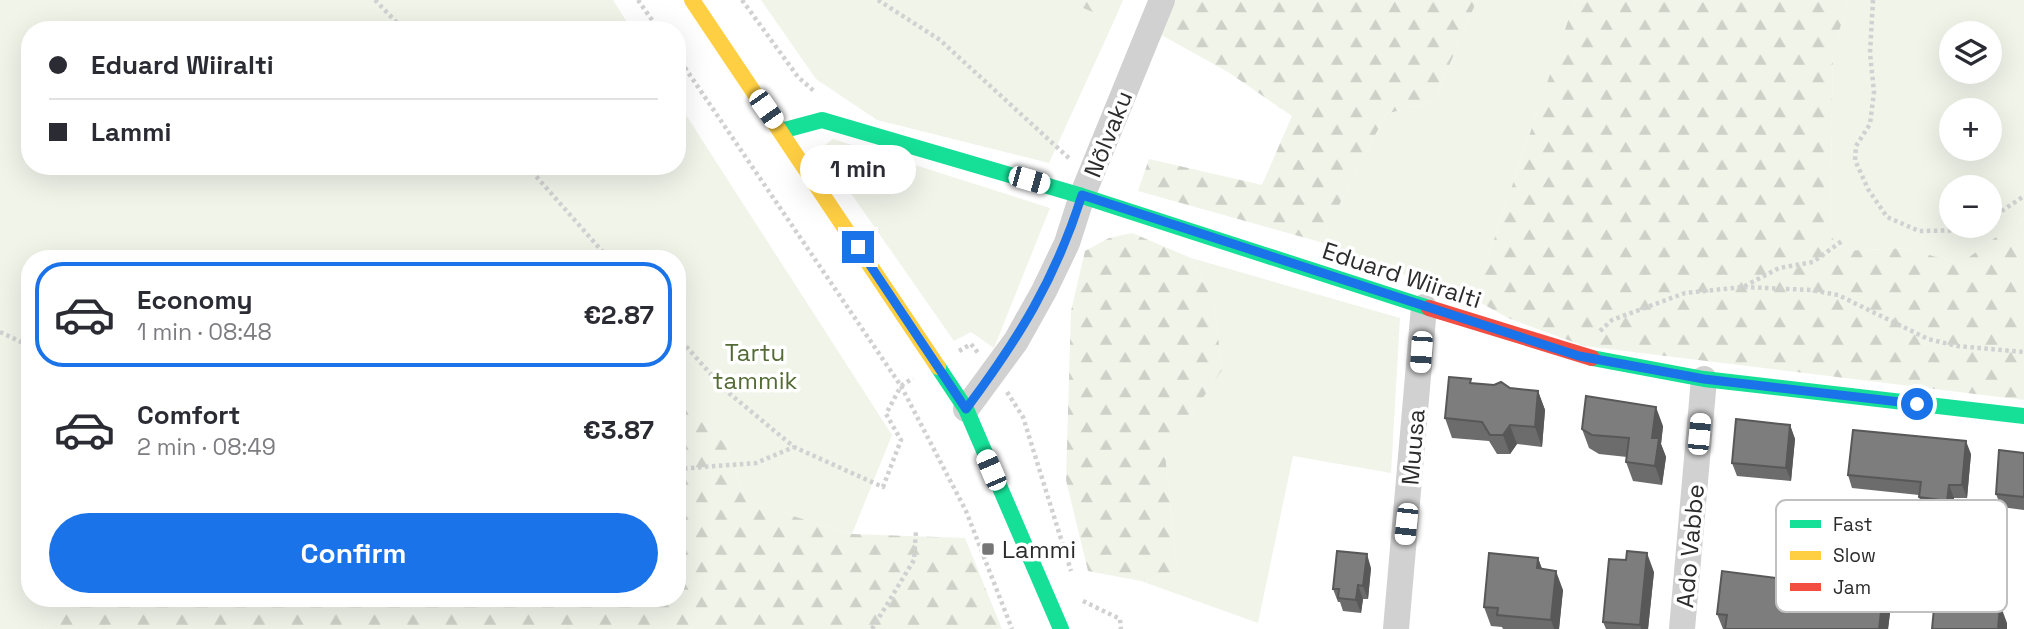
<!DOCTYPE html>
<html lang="en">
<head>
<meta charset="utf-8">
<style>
	:root { --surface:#fff; --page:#f2f2f3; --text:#2b2b33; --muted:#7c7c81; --line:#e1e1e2; --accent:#1a73e8 }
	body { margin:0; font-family:"Space Grotesk",sans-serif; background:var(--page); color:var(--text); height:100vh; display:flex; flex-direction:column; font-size:26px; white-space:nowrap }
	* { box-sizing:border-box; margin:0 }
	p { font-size:23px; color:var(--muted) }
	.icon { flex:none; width:38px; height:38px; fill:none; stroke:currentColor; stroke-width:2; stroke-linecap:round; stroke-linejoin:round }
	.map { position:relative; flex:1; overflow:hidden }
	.details { position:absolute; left:21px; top:250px; width:665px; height:357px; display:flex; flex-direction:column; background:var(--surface); border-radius:28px; box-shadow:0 7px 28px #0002 }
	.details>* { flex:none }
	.banner { position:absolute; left:21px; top:21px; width:665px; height:154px; border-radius:28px; box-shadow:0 7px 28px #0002; display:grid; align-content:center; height:154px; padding:0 28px; background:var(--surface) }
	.fabs { position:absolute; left:1939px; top:21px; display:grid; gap:14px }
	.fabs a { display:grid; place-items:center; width:63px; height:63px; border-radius:50%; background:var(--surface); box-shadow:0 7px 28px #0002; font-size:35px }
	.end { position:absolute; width:32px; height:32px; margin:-16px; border:9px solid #1a73e8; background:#fff; box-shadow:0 0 0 4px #fff }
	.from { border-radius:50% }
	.bubble { position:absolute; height:49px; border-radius:24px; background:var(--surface); box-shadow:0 7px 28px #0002; font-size:23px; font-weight:600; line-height:49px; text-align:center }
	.car { position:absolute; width:21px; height:42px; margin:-21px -10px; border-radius:9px; box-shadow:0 0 5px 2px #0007; background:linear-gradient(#fff 24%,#345 0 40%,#fff 0 76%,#345 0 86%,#fff 0) }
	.banner b { display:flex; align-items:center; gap:24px; height:66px; font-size:26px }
	.banner b+b { border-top:2px solid var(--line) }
	.banner i { width:18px; height:18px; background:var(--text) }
	ul { padding:12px 0 0; list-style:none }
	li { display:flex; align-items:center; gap:21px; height:105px; margin:0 14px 10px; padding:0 14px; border:4px solid transparent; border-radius:28px }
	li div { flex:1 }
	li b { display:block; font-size:26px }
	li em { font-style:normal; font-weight:600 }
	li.active { border-color:var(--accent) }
	li>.icon { width:63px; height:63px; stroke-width:1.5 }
	.button { display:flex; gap:14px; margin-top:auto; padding:14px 28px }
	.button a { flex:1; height:80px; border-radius:42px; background:var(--accent); color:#fff; font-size:28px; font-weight:600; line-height:80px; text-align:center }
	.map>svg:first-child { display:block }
	.green { fill:#f0f4e9; fill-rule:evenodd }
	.forest { fill:url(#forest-firs) }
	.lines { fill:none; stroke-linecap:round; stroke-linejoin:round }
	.path { stroke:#d1d1d1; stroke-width:4.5; stroke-dasharray:3.5 3.5; stroke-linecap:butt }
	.street { stroke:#d1d1d1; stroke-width:26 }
	.fast { stroke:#16e098; stroke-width:16 }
	.slow { stroke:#ffcf43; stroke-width:16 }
	.jam { stroke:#f24e42; stroke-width:16 }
	.wall { fill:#6c6c6c }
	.shaded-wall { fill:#585858 }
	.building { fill:#7d7d7d; stroke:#585858; stroke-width:2 }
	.route { stroke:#1a73e8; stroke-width:9 }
	.poi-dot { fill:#767676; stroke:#fff; stroke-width:2.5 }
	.labels { text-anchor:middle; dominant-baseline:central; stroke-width:7; stroke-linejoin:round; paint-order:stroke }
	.street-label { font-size:24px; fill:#2c2c2c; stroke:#fff }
	.park-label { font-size:24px; fill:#546b36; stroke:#fff }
	.poi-label { font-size:24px; fill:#2c2c2c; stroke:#fff; text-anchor:start }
	.key { fill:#fff; stroke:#c0c0c0; stroke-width:2 }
	.key-label { font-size:19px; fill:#2c2c2c }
</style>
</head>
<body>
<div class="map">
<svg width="2024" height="629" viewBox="0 0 2024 629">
	<defs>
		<pattern id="forest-firs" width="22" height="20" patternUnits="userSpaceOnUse" patternTransform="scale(1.75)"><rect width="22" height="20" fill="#f0f4e9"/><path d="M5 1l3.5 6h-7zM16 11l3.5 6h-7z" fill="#ced1c8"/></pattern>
	</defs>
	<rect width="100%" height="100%" fill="#fff"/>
	<!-- green -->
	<path class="green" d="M0,0H613L632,30H30V166H677V101L892,435L852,534L747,502L727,445L677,400V259H30V598L84,599L45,629H0Z
		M761,0H1064L1114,21L1049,163L877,120L816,79Z
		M1477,0H1575L1474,299L1441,289L1320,242L1386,114L1434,101Z
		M1849,0H2024V216L1960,264L1906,248L1840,251L1830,234L1833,50ZM1951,33H1990V72H1951ZM1951,110H1990V149H1951ZM1951,187H1990V226H1951Z
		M833,139L1050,208L994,348L971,332L954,341L820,149Z
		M1191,258L1400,318L1391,473L1293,456L1258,623L1141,581L1177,572L1165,453L1222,370L1214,302Z
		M173,599H264L227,610Z"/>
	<!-- forest -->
	<path class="forest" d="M1064,0H1123L1114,21Z
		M1168,0H1477L1434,101L1386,114L1320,242L1138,191L1149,159L1262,185L1292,116L1228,72L1156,32Z
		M1575,0H1849L1833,50L1830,234L1841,251L1906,248L1960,264L2024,216V400L1584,346L1508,318L1474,299Z
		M1132,233L1191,258L1214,302L1222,370L1165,453L1177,572L1141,581L1088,571L1066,480L1071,311L1085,251L1109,238Z
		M677,400L727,445L747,502L852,534L965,538L1002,629H45L84,599H173L227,610L264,598H677Z"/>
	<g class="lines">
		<!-- path -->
		<path class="path" d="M375,0L404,30
			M638,0L659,30
			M742,0L798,77L815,92
			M878,0L940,40L1071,160
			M1873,0L1870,53L1874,92L1870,124L1856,146L1855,160L1868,189L1887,217L1919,231L1971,230L1979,226
			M677,56L901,386L913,378
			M527,166L609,259
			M1990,219L2024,196
			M1744,287L1811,290L1838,295L1928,339L1957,346L2024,352
			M1600,331L1612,320L1685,293L1743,287L1779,268L1813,262L1842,241
			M0,332L30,346
			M677,336L724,389L794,447L883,487L901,440L886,414L901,386
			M959,351L971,344L979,354
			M901,386L966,511L1012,629
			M1007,392L1023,417L1071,571
			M677,469L756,463L794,447
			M1083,601L1120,619L1121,629
			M872,629L914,560L916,531"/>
		<!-- street -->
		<path class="street" d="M966,409L1016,341L1044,291L1067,243L1082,196L1162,0
			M1396,629L1424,307
			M1682,629L1704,379"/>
		<!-- fast -->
		<path class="fast" d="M781,131L822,120L1082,196L1429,308
			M1592,358L1704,379L2024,416
			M938,367L966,409L1061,629"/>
		<!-- slow -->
		<path class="slow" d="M692,0L938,367"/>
		<!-- jam -->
		<path class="jam" d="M1429,308L1592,358"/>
	</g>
	<!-- wall -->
	<path class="wall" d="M1472,383L1538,391L1545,410L1542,447L1517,444L1510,454H1497L1489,441L1452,438L1445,418Z
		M1790,425L1795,439L1791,481L1737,476L1732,463Z
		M1663,426L1661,444L1666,457L1662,485L1633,481L1626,462L1627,457L1599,454L1589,448L1582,429Z
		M2024,453V510L2001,507L1996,494Z
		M1971,454L1967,498H1954L1952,514L1924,511L1919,497V495L1852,488L1848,475Z
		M1538,558L1542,569L1563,590L1559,629H1503L1502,627L1491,626L1484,607Z
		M1626,560L1654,572L1648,629H1606L1603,622Z
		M1893,562L1900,563L1907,581L1904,598L1892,597L1888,629H1723L1717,614L1845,587L1868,580Z
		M1371,568L1368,599H1363L1361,613L1343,611L1340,602H1338L1333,589Z"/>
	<!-- shaded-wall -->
	<path class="shaded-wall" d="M1538,391L1545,410L1542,447L1535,427Z
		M1656,407L1663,426L1661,444L1666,457L1662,485L1655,466L1652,438Z
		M1510,425L1517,444L1510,454L1503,435Z
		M1790,425L1795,439L1791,481L1786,468Z
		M1966,441L1971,454L1967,498L1962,485Z
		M1949,485L1954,498L1952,514L1947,501Z
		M1888,548L1895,567L1887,561Z
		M1647,553L1654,572L1648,629H1641L1640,625Z
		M1367,554L1371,568L1368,599L1363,586Z
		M1538,558L1545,577L1537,568Z
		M1900,563L1907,581L1904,598L1897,580Z
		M1556,571L1563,590L1559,629H1554L1551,620Z
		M1885,578L1892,597L1888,629H1879Z
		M1358,585L1363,599L1361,613L1356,600Z
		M2000,604L2007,623V629H1998Z"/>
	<!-- building -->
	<path class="building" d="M1449,377L1471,379L1470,383L1494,385L1501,382L1510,388L1538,391L1535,427L1510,425L1503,435H1490L1482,422L1445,418Z
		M1586,396L1656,407L1652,438H1659L1655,466L1626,462L1629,438L1592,435L1582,429Z
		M1736,419L1790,425L1786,468L1732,463Z
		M1853,430L1966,441L1962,485H1949L1947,501L1919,497L1921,482L1848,475Z
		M1999,450L2024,453V497L1996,494Z
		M1873,546L1888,548L1887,561L1900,563L1897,580L1885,578L1879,629H1725L1727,615L1717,614L1722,571L1845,587L1846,577L1868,580Z
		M1337,551L1367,554L1363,586L1358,585L1356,600L1338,598L1339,589H1333Z
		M1627,551L1647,553L1640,625L1603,622L1609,559L1626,560Z
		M1489,553L1538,558L1537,568L1556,571L1551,620L1497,615L1498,608L1484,607Z
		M1935,598L2000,604L1998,629H1932Z"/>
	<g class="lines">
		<!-- route -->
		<path class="route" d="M858,247L966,409C1019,338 1055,280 1082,195L1579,356L1704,379L1917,404"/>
	</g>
	<!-- markers -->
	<rect class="poi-dot" x="981" y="542" width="14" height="14" rx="3.5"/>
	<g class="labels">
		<!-- street labels -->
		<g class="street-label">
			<text transform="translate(1108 134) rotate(-68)">Nõlvaku</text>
			<text transform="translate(1402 275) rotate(18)">Eduard Wiiralti</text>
			<text transform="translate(1413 447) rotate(-85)">Muusa</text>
			<text transform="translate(1690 546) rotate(-85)">Ado Vabbe</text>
		</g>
		<!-- park labels -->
		<g class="park-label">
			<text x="755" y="352">Tartu<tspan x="755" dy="28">tammik</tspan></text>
		</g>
		<!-- poi labels -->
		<g class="poi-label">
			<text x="1002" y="549">Lammi</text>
		</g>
	</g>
	<!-- legend -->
	<rect x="1776" y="500" width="231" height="112" rx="10" class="key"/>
	<rect x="1790" y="520" width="31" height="8" fill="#16e098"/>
	<rect x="1790" y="551" width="31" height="9" fill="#ffcf43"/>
	<rect x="1790" y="583" width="31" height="8" fill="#f24e42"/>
	<g class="key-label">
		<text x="1833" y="531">Fast</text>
		<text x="1833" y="562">Slow</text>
		<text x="1833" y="594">Jam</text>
	</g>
</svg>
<div class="fabs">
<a><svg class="icon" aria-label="layers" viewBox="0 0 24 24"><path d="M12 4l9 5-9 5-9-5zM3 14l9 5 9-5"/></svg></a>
<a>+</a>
<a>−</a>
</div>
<i class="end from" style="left:1917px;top:404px"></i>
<i class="end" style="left:858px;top:247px"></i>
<div class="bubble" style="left:800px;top:145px;width:116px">1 min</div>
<i class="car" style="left:766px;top:109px;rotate:145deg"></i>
<i class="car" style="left:1029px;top:180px;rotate:106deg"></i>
<i class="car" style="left:1421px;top:352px;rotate:184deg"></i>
<i class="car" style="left:1699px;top:434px;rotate:5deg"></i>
<i class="car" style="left:991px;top:470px;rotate:337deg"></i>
<i class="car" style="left:1406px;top:524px;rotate:186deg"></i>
<div class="banner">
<b><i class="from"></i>Eduard Wiiralti</b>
<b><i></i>Lammi</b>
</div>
<section class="details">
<ul>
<li class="active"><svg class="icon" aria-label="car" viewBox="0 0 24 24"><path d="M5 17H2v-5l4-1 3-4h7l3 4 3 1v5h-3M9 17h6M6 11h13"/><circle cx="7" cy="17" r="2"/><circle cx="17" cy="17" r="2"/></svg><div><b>Economy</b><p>1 min · 08:48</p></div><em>€2.87</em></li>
<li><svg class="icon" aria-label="car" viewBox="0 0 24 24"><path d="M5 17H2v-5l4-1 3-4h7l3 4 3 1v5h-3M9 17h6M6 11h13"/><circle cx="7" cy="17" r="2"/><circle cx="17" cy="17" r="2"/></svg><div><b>Comfort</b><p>2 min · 08:49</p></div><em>€3.87</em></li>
</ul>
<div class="button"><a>Confirm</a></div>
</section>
</div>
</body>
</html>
